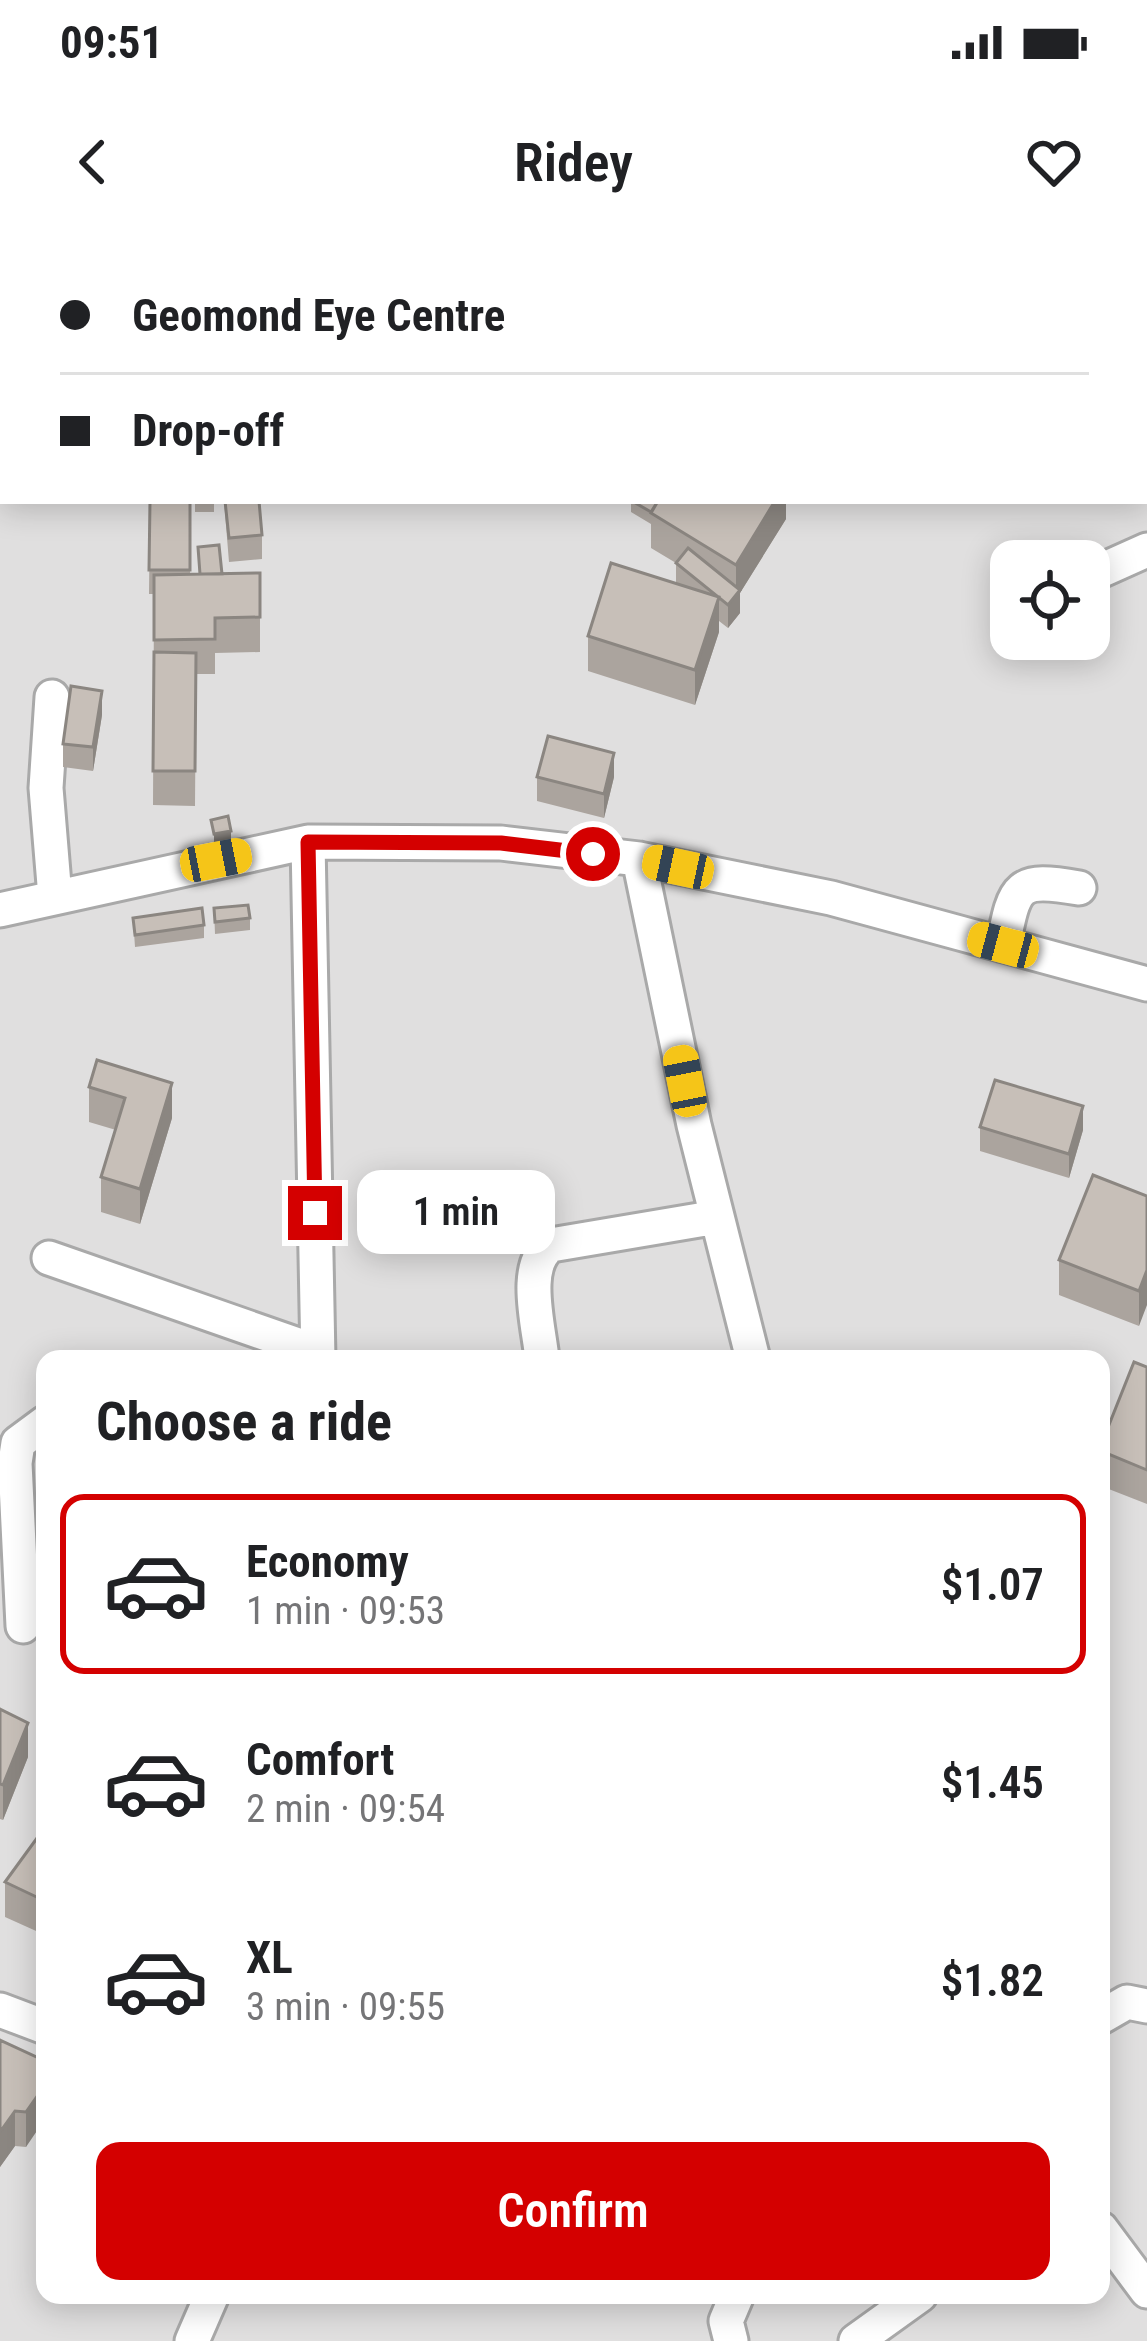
<!DOCTYPE html>
<html lang="en">
<head>
<meta charset="utf-8">
<style>
	:root { --surface:#fff; --page:#f6f6f6; --text:#202124; --muted:#757577; --line:#e0e0e0; --accent:#d40000 }
	body { margin:0; font-family:"Roboto Condensed",sans-serif; background:var(--page); color:var(--text); height:100vh; display:flex; flex-direction:column; font-size:45px; white-space:nowrap }
	* { box-sizing:border-box; margin:0 }
	p { font-size:39px; color:var(--muted) }
	.icon { flex:none; width:66px; height:66px; fill:none; stroke:currentColor; stroke-width:2; stroke-linecap:round; stroke-linejoin:round }
	.map { position:relative; flex:1; overflow:hidden }
	.sheet { position:absolute; left:36px; top:1110px; width:1074px; height:954px; display:flex; flex-direction:column; background:var(--surface); border-radius:24px; box-shadow:0 6px 30px #0003 }
	.sheet>* { flex:none }
	.banner { position:absolute; left:0px; top:0px; width:1149px; height:264px; box-shadow:0 6px 30px #0003; display:grid; align-content:center; height:264px; padding:0 60px; background:var(--surface) }
	.fabs { position:absolute; left:990px; top:300px; display:grid; gap:24px }
	.fabs a { display:grid; place-items:center; width:120px; height:120px; border-radius:24px; background:var(--surface); box-shadow:0 6px 30px #0003; font-size:60px }
	.end { position:absolute; width:54px; height:54px; margin:-27px; border:15px solid #d40000; background:#fff; box-shadow:0 0 0 6px #fff }
	.from { border-radius:50% }
	.bubble { position:absolute; height:84px; border-radius:24px; background:var(--surface); box-shadow:0 6px 30px #0003; font-size:39px; font-weight:600; line-height:84px; text-align:center }
	.car { position:absolute; width:36px; height:72px; margin:-36px -18px; border-radius:15px; box-shadow:0 0 9px 3px #0007; background:linear-gradient(#f5c518 24%,#345 0 40%,#f5c518 0 76%,#345 0 86%,#f5c518 0) }
	.banner b { display:flex; align-items:center; gap:42px; height:114px; font-size:45px }
	.banner b+b { border-top:3px solid var(--line) }
	.banner i { width:30px; height:30px; background:var(--text) }
	ul { padding:0; list-style:none }
	li { display:flex; align-items:center; gap:36px; height:180px; margin:0 24px 18px; padding:0 36px; border:6px solid transparent; border-radius:24px }
	li div { flex:1 }
	li b { display:block; font-size:45px }
	li em { font-style:normal; font-weight:600 }
	li.selected { border-color:var(--accent) }
	li>.icon { width:108px; height:108px; stroke-width:1.5 }
	h2 { padding:0 60px; font-size:54px; line-height:144px }
	.cta { display:flex; gap:24px; margin-top:auto; padding:24px 60px }
	.cta a { flex:1; height:138px; border-radius:24px; background:var(--accent); color:#fff; font-size:48px; font-weight:600; line-height:138px; text-align:center }
	.status { display:flex; justify-content:space-between; align-items:center; height:84px; padding:0 60px; background:var(--surface); direction:ltr }
	.status svg { height:33px; fill:currentColor }
	header { display:flex; justify-content:space-between; align-items:center; height:156px; padding:0 60px; background:var(--surface); font-size:54px; font-weight:600 }
	.map>svg:first-child { display:block }
	.residential { fill:#e0dfdf; fill-rule:evenodd }
	.lines { fill:none; stroke-linecap:round; stroke-linejoin:round }
	.minor-casing { stroke:#a9a9a9; stroke-width:39 }
	.minor { stroke:#fff; stroke-width:33 }
	.wall { fill:#aba49e }
	.shaded-wall { fill:#8b8681 }
	.building { fill:#c7bfb8; stroke:#8b8681; stroke-width:3 }
	.route { stroke:#d40000; stroke-width:15 }
</style>
</head>
<body>
<div class="status"><b>09:51</b><svg viewBox="0 0 49 12"><path d="M0 12V9h3v3zM5 12V6h3v6zM10 12V3h3v9zM15 12V0h3v12zM26 1h20v11H26zM47 4h2v5h-2z"/></svg></div>
<header><svg class="icon" aria-label="back" viewBox="0 0 24 24"><path d="M15 5l-7 7 7 7"/></svg>Ridey<svg class="icon" aria-label="heart" viewBox="0 0 24 24"><path d="M12 20l-8-8c-3-5 5-10 8-4 3-6 11-1 8 4z"/></svg></header>
<div class="map">
<svg width="1147" height="2101" viewBox="0 0 1147 2101">
	<rect width="100%" height="100%" fill="#f2efe9"/>
	<!-- residential -->
	<path class="residential" d="M0,0H1147V2101H0ZM3,3H1146V261H3ZM1011,321H1089V399H1011ZM45,1119H1101V2055H45Z"/>
	<g class="lines">
		<defs>
			<path id="minor" d="M1017,0L1018,3
				M164,3L176,0
				M0,41H3
				M1146,106L1147,107
				M1089,336L1147,310
				M52,457L46,548L55,657
				M308,602L318,1119
				M639,619L694,885L753,1119
				M0,670L308,602L501,603L639,619L831,658L1147,744
				M1003,705C1015,645 1016,637 1079,648
				M49,1018L318,1112
				M542,1119C539,1086 521,1025 551,1005L717,977
				M23,1386L15,1223L18,1203L45,1183
				M0,1770L45,1787
				M1101,1777L1127,1762L1147,1766
				M1101,1989L1147,2051
				M192,2101L212,2055
				M731,2101L726,2081L737,2055
				M856,2101L920,2055"/>
		</defs>
		<!-- minor casing -->
		<use href="#minor" class="minor-casing"/>
		<!-- minor -->
		<use href="#minor" class="minor"/>
	</g>
	<!-- wall -->
	<path class="wall" d="M150,261H191L190,334H199L198,307L222,334L260,333V412L215,413V434H196L195,566L153,565L154,354H149Z
		M195,261H214V272H195Z
		M224,261H259L262,295V319L229,322Z
		M631,261H786V279L740,353V373L728,388L719,381V392L695,465L588,431V396L676,344V323L651,308V284L631,272Z
		M102,475L93,531L63,527V504Z
		M537,537H614L604,578L537,561Z
		M214,668L250,678V690L215,694Z
		M133,678L204,685V698L135,707Z
		M97,820L172,878L140,984L101,972V937L116,890L89,882V847Z
		M980,887L1083,890L1069,938L980,911Z
		M1147,956L1139,1086L1059,1055V1020Z
		M1147,1127V1264L1101,1246V1205Z
		M0,1469L28,1517L3,1580L0,1579Z
		M45,1595V1695L5,1677V1642Z
		M0,1800L45,1821L26,1907L15,1906L0,1927Z"/>
	<!-- shaded-wall -->
	<path class="shaded-wall" d="M775,261H786V279L740,353V373L728,388V365L736,355V325Z
		M719,357V392L695,465V430Z
		M102,451V475L93,531V507Z
		M614,513V537L604,578V554Z
		M231,591V603L214,607V594Z
		M172,843V878L140,984V949Z
		M1083,866V890L1069,938V914Z
		M1147,1030V1065L1139,1086V1051Z
		M28,1483V1517L3,1580V1545Z
		M45,1845V1879L26,1907V1872Z
		M15,1871V1906L0,1927V1892Z"/>
	<!-- building -->
	<path class="building" d="M150,261H190V330H149Z
		M225,261H259L262,295L229,298Z
		M632,261H658L651,272Z
		M658,261H775L736,325L651,273Z
		M219,305L222,334H200L198,307Z
		M688,308L740,350L728,365L676,323Z
		M611,323L719,357L695,430L588,396Z
		M260,333V377L215,378V399L154,400V335Z
		M154,412L196,413L195,531H153Z
		M71,446L102,451L93,507L63,504Z
		M548,496L614,513L604,554L537,537Z
		M228,576L231,591L214,594L211,580Z
		M248,665L250,678L215,682L214,668Z
		M202,668L204,685L135,695L133,678Z
		M97,820L172,843L140,949L101,937L125,858L89,847Z
		M995,840L1083,866L1069,914L980,887Z
		M1093,935L1147,956V1030L1139,1051L1059,1020Z
		M1134,1122L1147,1127V1230L1101,1211V1205Z
		M0,1469L28,1483L3,1545L0,1544Z
		M40,1594L45,1595V1661L5,1642Z
		M0,1800L45,1821V1845L26,1872L15,1871L0,1892Z"/>
	<g class="lines">
		<!-- route -->
		<path class="route" d="M315,973L308,602L501,603L593,614"/>
	</g>
</svg>
<div class="fabs">
<a><svg class="icon" aria-label="locate" viewBox="0 0 24 24"><circle cx="12" cy="12" r="6"/><path d="M12 2v4M12 18v4M2 12h4M18 12h4"/></svg></a>
</div>
<i class="end from" style="left:593px;top:614px"></i>
<i class="end" style="left:315px;top:973px"></i>
<div class="bubble" style="left:357px;top:930px;width:198px">1 min</div>
<i class="car" style="left:216px;top:620px;rotate:79deg"></i>
<i class="car" style="left:678px;top:627px;rotate:282deg"></i>
<i class="car" style="left:1003px;top:705px;rotate:285deg"></i>
<i class="car" style="left:685px;top:841px;rotate:349deg"></i>
<div class="banner">
<b><i class="from"></i>Geomond Eye Centre</b>
<b><i></i>Drop-off</b>
</div>
<section class="sheet">
<h2>Choose a ride</h2>
<ul>
<li class="selected"><svg class="icon" aria-label="car" viewBox="0 0 24 24"><path d="M5 17H2v-5l4-1 3-4h7l3 4 3 1v5h-3M9 17h6M6 11h13"/><circle cx="7" cy="17" r="2"/><circle cx="17" cy="17" r="2"/></svg><div><b>Economy</b><p>1 min · 09:53</p></div><em>$1.07</em></li>
<li><svg class="icon" aria-label="car" viewBox="0 0 24 24"><path d="M5 17H2v-5l4-1 3-4h7l3 4 3 1v5h-3M9 17h6M6 11h13"/><circle cx="7" cy="17" r="2"/><circle cx="17" cy="17" r="2"/></svg><div><b>Comfort</b><p>2 min · 09:54</p></div><em>$1.45</em></li>
<li><svg class="icon" aria-label="car" viewBox="0 0 24 24"><path d="M5 17H2v-5l4-1 3-4h7l3 4 3 1v5h-3M9 17h6M6 11h13"/><circle cx="7" cy="17" r="2"/><circle cx="17" cy="17" r="2"/></svg><div><b>XL</b><p>3 min · 09:55</p></div><em>$1.82</em></li>
</ul>
<div class="cta"><a>Confirm</a></div>
</section>
</div>
</body>
</html>
